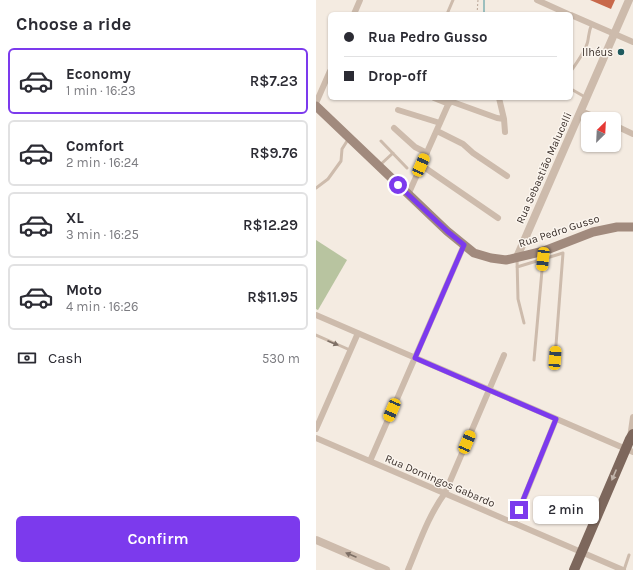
<!DOCTYPE html>
<html lang="en">
<head>
<meta charset="utf-8">
<style>
	:root { --surface:#fff; --page:#f2f2f3; --text:#2b2b33; --muted:#7c7c81; --line:#e1e1e2; --accent:#7c3aed }
	body { margin:0; font-family:Karla,sans-serif; background:var(--page); color:var(--text); height:100vh; display:flex; flex-direction:column; font-size:15px; white-space:nowrap }
	* { box-sizing:border-box; margin:0 }
	p { font-size:13px; color:var(--muted) }
	.icon { flex:none; width:22px; height:22px; fill:none; stroke:currentColor; stroke-width:2; stroke-linecap:round; stroke-linejoin:round }
	.map { position:relative; flex:1; overflow:hidden }
	.sheet { display:flex; flex-direction:column; background:var(--surface); width:316px }
	.sheet>* { flex:none }
	.banner { position:absolute; left:12px; top:12px; width:245px; height:88px; border-radius:6px; box-shadow:0 1px 3px #0004; display:grid; align-content:center; height:88px; padding:0 16px; background:var(--surface) }
	.needle { width:26px; rotate:24deg }
	.buttons { position:absolute; left:265px; top:112px; display:grid; gap:8px }
	.buttons a { display:grid; place-items:center; width:40px; height:40px; border-radius:6px; background:var(--surface); box-shadow:0 1px 3px #0004; font-size:20px }
	.end { position:absolute; width:18px; height:18px; margin:-9px; border:5px solid #7c3aed; background:#fff; box-shadow:0 0 0 2px #fff }
	.from { border-radius:50% }
	.bubble { position:absolute; height:28px; border-radius:6px; background:var(--surface); box-shadow:0 1px 3px #0004; font-size:13px; font-weight:600; line-height:28px; text-align:center }
	.car { position:absolute; width:12px; height:24px; margin:-12px -6px; border-radius:5px; box-shadow:0 0 3px 1px #0007; background:linear-gradient(#f5c518 24%,#345 0 40%,#f5c518 0 76%,#345 0 86%,#f5c518 0) }
	.banner b { display:flex; align-items:center; gap:14px; height:38px; font-size:15px }
	.banner b+b { border-top:1px solid var(--line) }
	.banner i { width:10px; height:10px; background:var(--text) }
	ul { padding:0; list-style:none }
	li { display:flex; align-items:center; gap:12px; height:66px; margin:0 8px 6px; padding:0 8px; border:2px solid var(--line); border-radius:6px }
	li div { flex:1 }
	li b { display:block; font-size:15px }
	li em { font-style:normal; font-weight:600 }
	li.current { border-color:var(--accent) }
	li>.icon { width:36px; height:36px; stroke-width:1.5 }
	h2 { padding:0 16px; font-size:18px; line-height:48px }
	.pay { display:flex; align-items:center; gap:10px; height:44px; padding:0 16px; font-size:15px }
	.pay p { margin-inline-start:auto }
	.action { display:flex; gap:8px; margin-top:auto; padding:8px 16px }
	.action a { flex:1; height:46px; border-radius:6px; background:var(--accent); color:#fff; font-size:16px; font-weight:600; line-height:46px; text-align:center }
	main { display:flex; flex:1; min-height:0 }
	.map>svg:first-child { display:block }
	.green { fill:#b8c4a0 }
	.lines { fill:none; stroke-linecap:round; stroke-linejoin:round }
	.stream { stroke:#7fb0b2; stroke-width:1.5 }
	.building { fill:#c8694b }
	.path { stroke:#b9a596; stroke-width:1; stroke-dasharray:2 2; stroke-linecap:butt }
	.service { stroke:#cdbbac; stroke-width:3 }
	.minor { stroke:#cdbbac; stroke-width:6 }
	.tertiary { stroke:#cdbbac; stroke-width:8 }
	.secondary { stroke:#a18a7d; stroke-width:9 }
	.primary { stroke:#7d675c; stroke-width:10 }
	.oneway { fill:#7d6f65 }
	.oneway2 { fill:#c2b5ac }
	.route { stroke:#7c3aed; stroke-width:5 }
	.poi-dot { fill:#1f5a5e; stroke:#fbf5ee; stroke-width:1.5 }
	.labels { text-anchor:middle; dominant-baseline:central; stroke-width:3; stroke-linejoin:round; paint-order:stroke }
	.poi-label { font-size:11px; fill:#3b302b; stroke:#fbf5ee; text-anchor:end }
	.street-label { font-size:11px; fill:#3b302b; stroke:#fbf5ee }
</style>
</head>
<body>
<main>
<section class="sheet">
<h2>Choose a ride</h2>
<ul>
<li class="current"><svg class="icon" aria-label="car" viewBox="0 0 24 24"><path d="M5 17H2v-5l4-1 3-4h7l3 4 3 1v5h-3M9 17h6M6 11h13"/><circle cx="7" cy="17" r="2"/><circle cx="17" cy="17" r="2"/></svg><div><b>Economy</b><p>1 min · 16:23</p></div><em>R$7.23</em></li>
<li><svg class="icon" aria-label="car" viewBox="0 0 24 24"><path d="M5 17H2v-5l4-1 3-4h7l3 4 3 1v5h-3M9 17h6M6 11h13"/><circle cx="7" cy="17" r="2"/><circle cx="17" cy="17" r="2"/></svg><div><b>Comfort</b><p>2 min · 16:24</p></div><em>R$9.76</em></li>
<li><svg class="icon" aria-label="car" viewBox="0 0 24 24"><path d="M5 17H2v-5l4-1 3-4h7l3 4 3 1v5h-3M9 17h6M6 11h13"/><circle cx="7" cy="17" r="2"/><circle cx="17" cy="17" r="2"/></svg><div><b>XL</b><p>3 min · 16:25</p></div><em>R$12.29</em></li>
<li><svg class="icon" aria-label="car" viewBox="0 0 24 24"><path d="M5 17H2v-5l4-1 3-4h7l3 4 3 1v5h-3M9 17h6M6 11h13"/><circle cx="7" cy="17" r="2"/><circle cx="17" cy="17" r="2"/></svg><div><b>Moto</b><p>4 min · 16:26</p></div><em>R$11.95</em></li>
</ul>
<div class="pay"><svg class="icon" aria-label="cash" viewBox="0 0 24 24"><path d="M3 7h18v10H3z"/><circle cx="12" cy="12" r="2"/></svg>Cash<p>530 m</p></div>
<div class="action"><a>Confirm</a></div>
</section>
<div class="map">
<svg width="317" height="570" viewBox="0 0 317 570">
	<rect width="100%" height="100%" fill="#f4ebe1"/>
	<!-- green -->
	<path class="green" d="M0,240L31,260L2,310L0,309Z"/>
	<g class="lines">
		<!-- stream -->
		<path class="stream" d="M168,13V0"/>
	</g>
	<!-- building -->
	<path class="building" d="M274,0H299L295,9Z"/>
	<g class="lines">
		<!-- path -->
		<path class="path" d="M161,14L162,0"/>
		<!-- service -->
		<path class="service" d="M131,14L137,0
			M255,71C260,64 271,48 272,40C273,34 273,30 276,24
			M255,89L269,97
			M65,141L91,168
			M64,165L77,153
			M0,188L12,179L25,161L26,149L33,138
			M201,259L202,299L208,323
			M201,267L247,253L239,358
			M0,335L34,350
			M218,360L227,259
			M308,570L313,555"/>
		<!-- minor -->
		<path class="minor" d="M221,0L252,14
			M38,14L44,0
			M255,15L317,42
			M118,98L133,104
			M183,98L188,119L189,132
			M134,101L181,118L188,119
			M0,103L14,71
			M82,110L124,123
			M265,111L284,119
			M298,125L317,134
			M78,128L99,147L111,153
			M121,131L147,144L157,153L191,176
			M105,165L182,218
			M92,195L135,98
			M0,315L317,452
			M0,429L42,333
			M0,438L307,570
			M314,438L317,417
			M54,461L148,245
			M198,523L240,419
			M92,570C103,544 112,516 129,493L188,355"/>
		<!-- tertiary -->
		<path class="tertiary" d="M201,257L313,0
			M0,540L70,570"/>
		<!-- secondary -->
		<path class="secondary" d="M0,106L131,231L158,253L175,258L190,260L228,251L277,232L301,227H317"/>
		<!-- primary -->
		<path class="primary" d="M258,570L314,439L317,434"/>
	</g>
	<!-- one-way arrows -->
	<defs><path id="oneway-solid" d="M-6-.8H1V-3.2L6.5 0L1 3.2V.8H-6Z"/></defs>
	<g class="oneway">
		<use href="#oneway-solid" transform="translate(17 343) rotate(23)"/>
		<use href="#oneway-solid" transform="translate(35 555) rotate(-157)"/>
	</g>
	<use class="oneway2" href="#oneway-solid" transform="translate(298 475) rotate(113)"/>
	<g class="lines">
		<!-- route -->
		<path class="route" d="M82,185L131,231L148,245L99,358L240,419L203,510"/>
	</g>
	<!-- markers -->
	<circle class="poi-dot" cx="305" cy="52" r="4"/>
	<g class="labels">
		<!-- poi labels -->
		<g class="poi-label">
			<text x="297" y="52">Ilhéus</text>
		</g>
		<!-- street labels -->
		<g class="street-label">
			<text transform="translate(228 168) rotate(-66)">Rua Sebastião Malucelli</text>
			<text transform="translate(243 231) rotate(-18)">Rua Pedro Gusso</text>
			<text transform="translate(124 481) rotate(23)">Rua Domingos Gabardo</text>
		</g>
	</g>
</svg>
<div class="buttons">
<a><svg class="needle" viewBox="-14 -14 28 28"><path d="M0-13l5 13h-10z" fill="#e53935"/><path d="M0 13l5-13h-10z" fill="#7c7c81"/></svg></a>
</div>
<i class="end from" style="left:82px;top:185px"></i>
<i class="end" style="left:203px;top:510px"></i>
<div class="bubble" style="left:217px;top:496px;width:66px">2 min</div>
<i class="car" style="left:105px;top:165px;rotate:24deg"></i>
<i class="car" style="left:227px;top:259px;rotate:186deg"></i>
<i class="car" style="left:239px;top:358px;rotate:4deg"></i>
<i class="car" style="left:76px;top:410px;rotate:203deg"></i>
<i class="car" style="left:151px;top:442px;rotate:23deg"></i>
<div class="banner">
<b><i class="from"></i>Rua Pedro Gusso</b>
<b><i></i>Drop-off</b>
</div>
</div>
</main>
</body>
</html>
